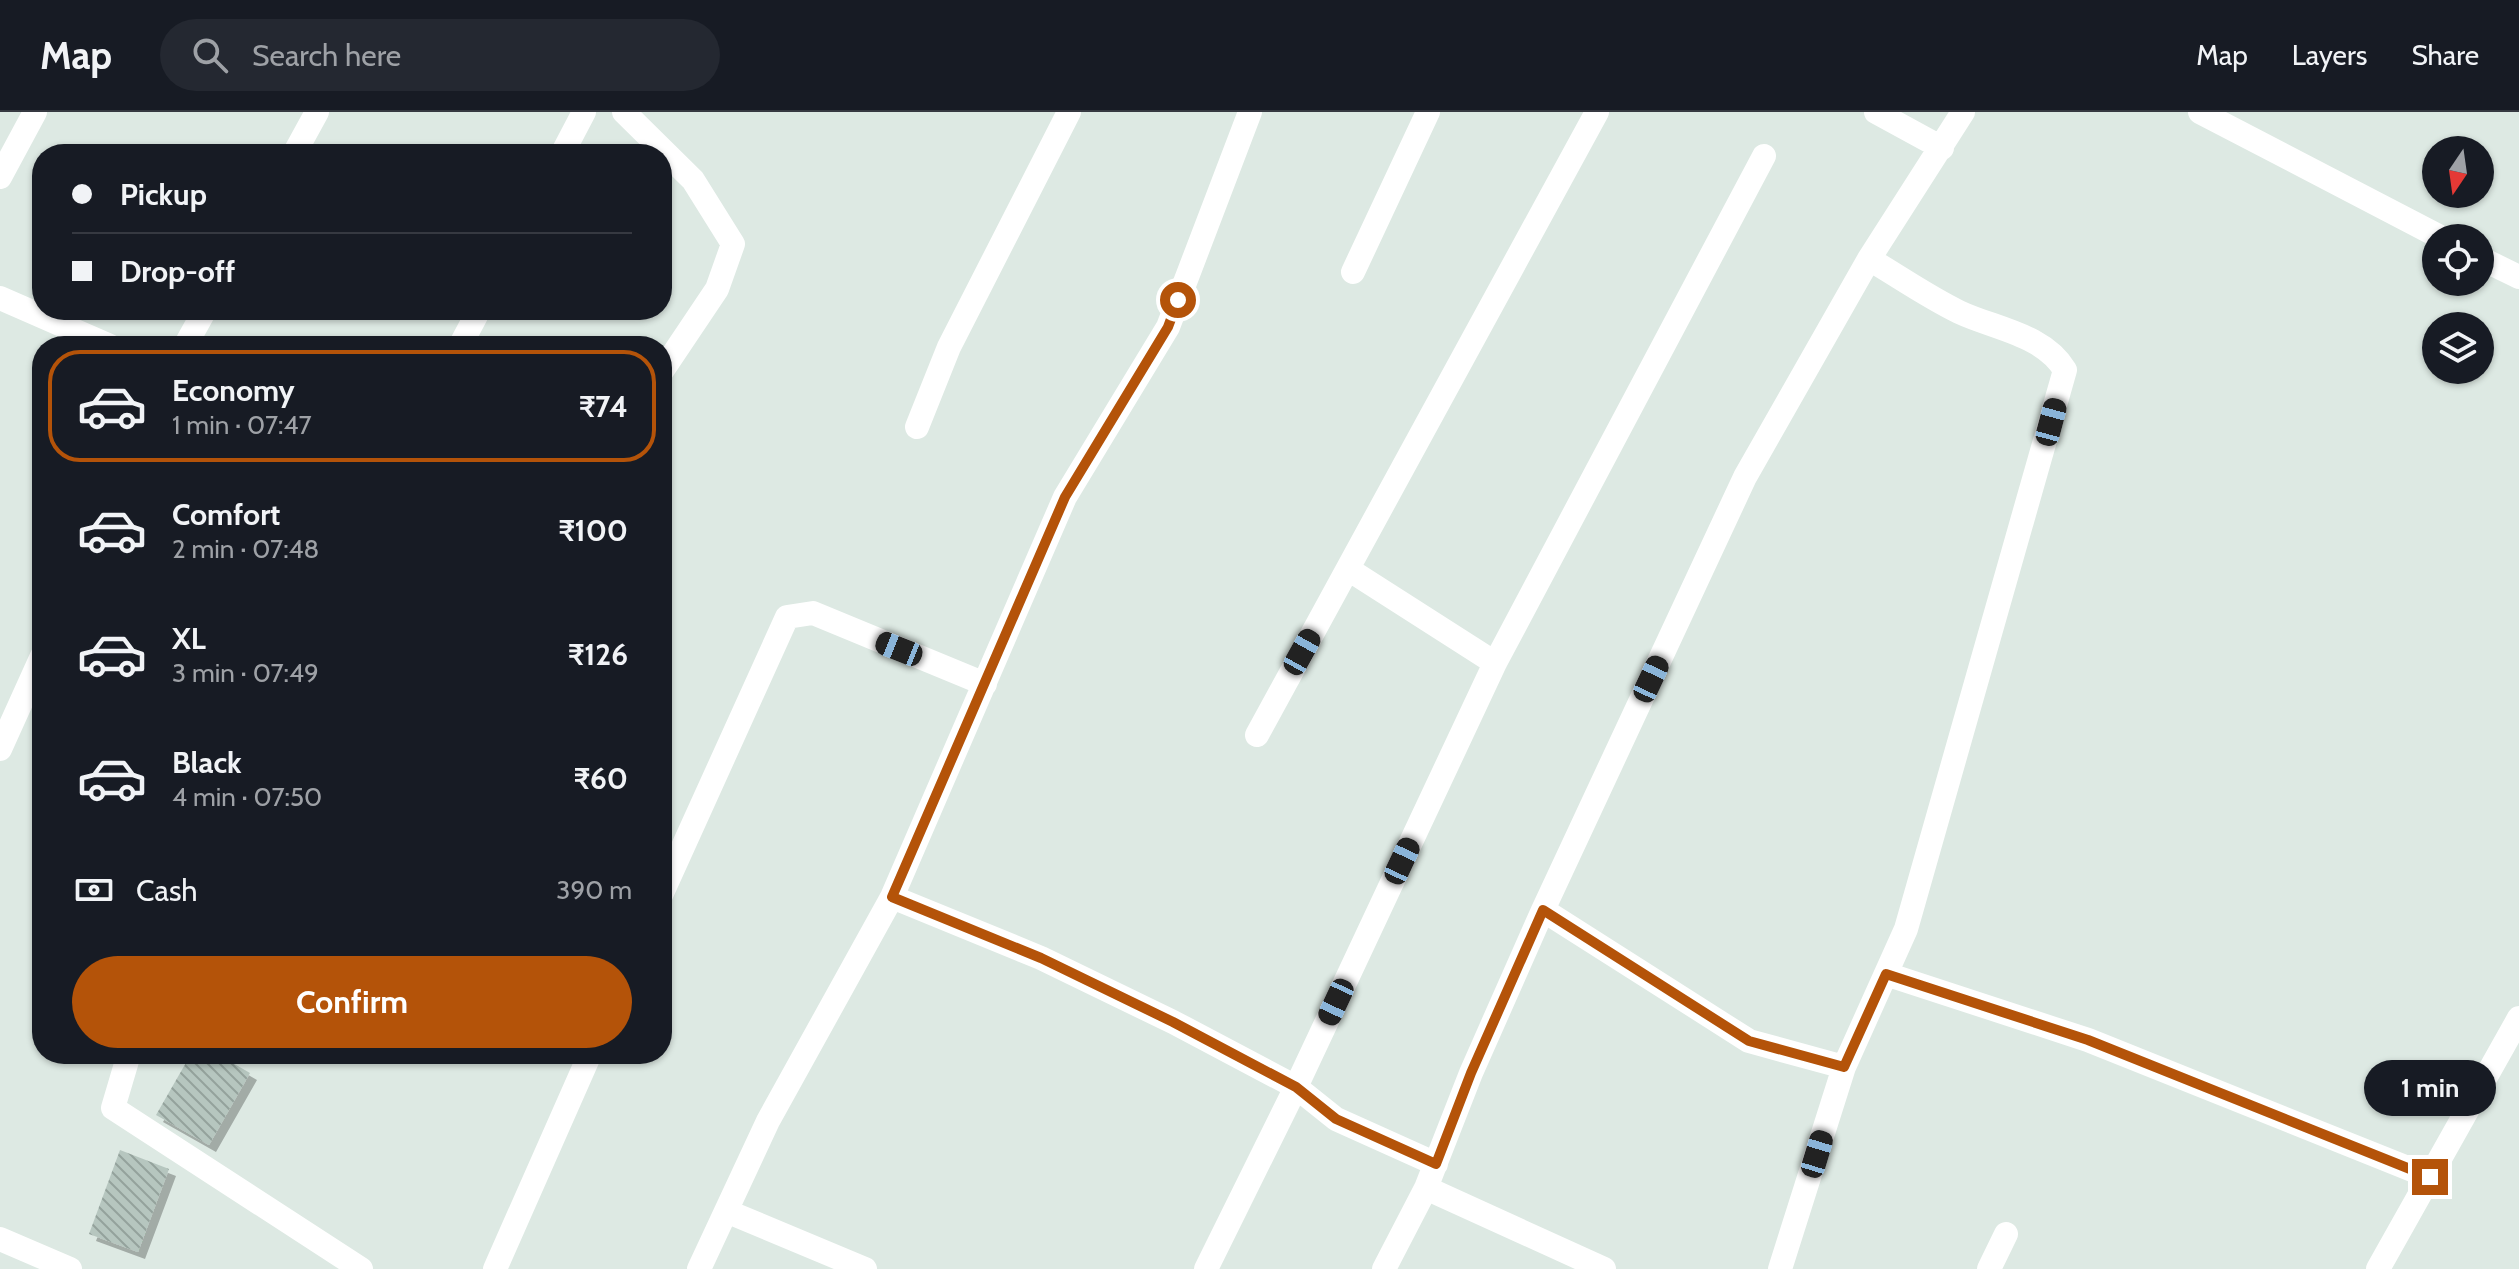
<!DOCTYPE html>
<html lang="en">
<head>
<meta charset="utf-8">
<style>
	:root { --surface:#171b24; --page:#242831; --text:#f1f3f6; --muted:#9ea1a6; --line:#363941; --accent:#b45309 }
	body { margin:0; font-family:Cabin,sans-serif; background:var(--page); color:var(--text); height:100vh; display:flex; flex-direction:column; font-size:30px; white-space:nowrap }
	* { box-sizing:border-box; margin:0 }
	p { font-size:26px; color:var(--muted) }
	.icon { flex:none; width:44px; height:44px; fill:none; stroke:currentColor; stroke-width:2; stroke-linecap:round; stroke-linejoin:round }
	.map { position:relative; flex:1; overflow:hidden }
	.sheet { position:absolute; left:32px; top:224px; width:640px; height:728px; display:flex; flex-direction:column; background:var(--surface); border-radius:32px; box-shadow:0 2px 6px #0004 }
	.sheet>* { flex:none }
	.top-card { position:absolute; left:32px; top:32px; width:640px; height:176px; border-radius:32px; box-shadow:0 2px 6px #0004; display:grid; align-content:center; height:176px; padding:0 40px; background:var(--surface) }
	.needle { width:52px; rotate:193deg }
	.fabs { position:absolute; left:2422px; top:24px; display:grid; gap:16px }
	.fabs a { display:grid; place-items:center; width:72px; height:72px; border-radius:50%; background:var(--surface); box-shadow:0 2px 6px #0004; font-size:40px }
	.end { position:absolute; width:36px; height:36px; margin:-18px; border:10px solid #b45309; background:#fff; box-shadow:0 0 0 4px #fff }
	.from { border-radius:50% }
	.bubble { position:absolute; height:56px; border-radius:28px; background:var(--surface); box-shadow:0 2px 6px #0004; font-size:26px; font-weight:700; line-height:56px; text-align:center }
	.car { position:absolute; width:24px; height:48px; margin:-24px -12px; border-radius:10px; box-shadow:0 0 6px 2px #0007; background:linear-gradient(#222 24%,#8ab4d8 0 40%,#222 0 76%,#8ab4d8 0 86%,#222 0) }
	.top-card b { display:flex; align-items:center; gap:28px; height:76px; font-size:30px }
	.top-card b+b { border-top:2px solid var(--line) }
	.top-card i { width:20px; height:20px; background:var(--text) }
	ul { padding:14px 0 0; list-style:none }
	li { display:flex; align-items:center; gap:24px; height:112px; margin:0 16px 12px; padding:0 24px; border:4px solid transparent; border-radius:32px }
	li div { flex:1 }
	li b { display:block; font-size:30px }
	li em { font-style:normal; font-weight:700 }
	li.selected { border-color:var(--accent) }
	li>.icon { width:72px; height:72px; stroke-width:1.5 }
	.pay { display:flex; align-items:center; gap:20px; height:88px; padding:0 40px; font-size:30px }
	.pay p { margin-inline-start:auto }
	.primary-button { display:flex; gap:16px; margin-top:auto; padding:16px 40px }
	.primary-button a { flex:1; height:92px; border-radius:48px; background:var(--accent); color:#fff; font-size:32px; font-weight:700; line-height:92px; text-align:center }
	header { display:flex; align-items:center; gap:48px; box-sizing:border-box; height:112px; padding:0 40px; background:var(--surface); border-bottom:2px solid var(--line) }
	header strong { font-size:38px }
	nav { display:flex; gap:44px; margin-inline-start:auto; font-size:28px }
	.search { width:560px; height:72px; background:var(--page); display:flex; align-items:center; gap:20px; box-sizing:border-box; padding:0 28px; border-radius:44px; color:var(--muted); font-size:30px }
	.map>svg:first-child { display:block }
	.building { fill:url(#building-back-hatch); filter:url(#shadow) }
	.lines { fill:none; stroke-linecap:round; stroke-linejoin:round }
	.street { stroke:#fff; stroke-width:24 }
	.secondary { stroke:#fff; stroke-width:24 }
	.route { stroke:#b45309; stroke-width:10 }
</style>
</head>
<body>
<header>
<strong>Map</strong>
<div class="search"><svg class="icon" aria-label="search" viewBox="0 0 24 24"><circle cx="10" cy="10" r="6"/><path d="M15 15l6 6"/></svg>Search here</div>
<nav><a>Map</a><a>Layers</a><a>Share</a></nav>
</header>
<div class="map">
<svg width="2519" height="1157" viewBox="0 0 2519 1157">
	<defs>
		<pattern id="building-back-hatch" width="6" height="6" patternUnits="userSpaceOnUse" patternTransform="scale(2)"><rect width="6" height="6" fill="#b6c6bf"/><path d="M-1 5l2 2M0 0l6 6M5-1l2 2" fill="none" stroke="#94a29c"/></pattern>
		<filter id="shadow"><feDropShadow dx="7" dy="7" stdDeviation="0" flood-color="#0004"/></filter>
	</defs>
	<rect width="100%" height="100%" fill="#dde9e3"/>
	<!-- building -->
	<path class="building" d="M191,942H217L250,961L209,1033L156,1003Z
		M120,1038L169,1057L138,1140L89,1122Z"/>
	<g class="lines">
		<!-- street -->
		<path class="street" d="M624,0L693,68L733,132L717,177L662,259
			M1876,0L1942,36
			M2200,0L2442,126
			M294,42L317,0
			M562,42L584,0
			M0,65L35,0
			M2480,146L2519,165
			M1353,160L1428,0
			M0,186L110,234
			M185,234L205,198
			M460,234L479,198
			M917,315L949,235L1069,0
			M1348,457L1495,551
			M1257,623L1597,0
			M0,637L42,544
			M662,781L787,505L813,501L985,572
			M892,785L1065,385L1168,215L1250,0
			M1543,798L1749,929L1844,955
			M1886,862L2088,928L2430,1065
			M129,942L113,996L361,1157
			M1426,1076L1604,1157
			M726,1099L865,1157
			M0,1127L70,1157
			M495,1157L590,942
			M699,1157L768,1009L892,785L1041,846L1173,910L1296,975L1336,1007L1436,1052
			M1206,1157L1296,975L1495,551L1764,44
			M1384,1157L1426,1076L1471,961L1543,798L1745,365L1869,147L1963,0
			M1780,1157L1844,955L1906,817L2065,258C2043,222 1995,217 1959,200C1928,185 1898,164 1869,147
			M1989,1157L2006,1122"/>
		<!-- secondary -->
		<path class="secondary" d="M2378,1157L2519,906"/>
	</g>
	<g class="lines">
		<!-- route -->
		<path class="route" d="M1178,188L1168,215L1065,385L892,785L1041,846L1173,910L1296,975L1336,1007L1436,1052L1471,961L1543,798L1749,929L1844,955L1886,862L2088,928L2430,1065"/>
	</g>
</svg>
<div class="fabs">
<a><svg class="needle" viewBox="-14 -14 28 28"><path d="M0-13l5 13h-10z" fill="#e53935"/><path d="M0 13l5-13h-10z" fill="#9ea1a6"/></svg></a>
<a><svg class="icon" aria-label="locate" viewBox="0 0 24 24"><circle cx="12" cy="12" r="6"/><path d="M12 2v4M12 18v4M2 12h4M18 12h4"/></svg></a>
<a><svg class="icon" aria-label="layers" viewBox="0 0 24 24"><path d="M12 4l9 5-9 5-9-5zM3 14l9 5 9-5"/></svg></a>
</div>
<i class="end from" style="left:1178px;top:188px"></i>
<i class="end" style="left:2430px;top:1065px"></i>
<div class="bubble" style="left:2364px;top:948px;width:132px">1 min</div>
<i class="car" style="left:2051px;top:310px;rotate:15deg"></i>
<i class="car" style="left:899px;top:537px;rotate:292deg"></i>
<i class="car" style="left:1302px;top:540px;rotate:29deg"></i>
<i class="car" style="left:1651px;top:567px;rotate:25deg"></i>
<i class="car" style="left:1402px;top:749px;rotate:25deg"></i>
<i class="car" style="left:1336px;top:890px;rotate:205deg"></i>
<i class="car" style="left:1817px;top:1042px;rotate:17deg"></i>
<div class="top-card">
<b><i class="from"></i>Pickup</b>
<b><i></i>Drop-off</b>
</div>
<section class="sheet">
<ul>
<li class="selected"><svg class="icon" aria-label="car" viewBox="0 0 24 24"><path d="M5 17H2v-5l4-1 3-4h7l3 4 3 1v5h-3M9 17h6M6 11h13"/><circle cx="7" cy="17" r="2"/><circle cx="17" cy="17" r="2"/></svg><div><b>Economy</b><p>1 min · 07:47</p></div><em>₹74</em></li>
<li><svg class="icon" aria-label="car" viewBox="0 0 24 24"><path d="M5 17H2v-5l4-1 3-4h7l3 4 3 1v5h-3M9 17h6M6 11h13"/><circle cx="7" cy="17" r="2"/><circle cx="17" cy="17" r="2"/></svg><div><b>Comfort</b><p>2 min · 07:48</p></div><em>₹100</em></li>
<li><svg class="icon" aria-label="car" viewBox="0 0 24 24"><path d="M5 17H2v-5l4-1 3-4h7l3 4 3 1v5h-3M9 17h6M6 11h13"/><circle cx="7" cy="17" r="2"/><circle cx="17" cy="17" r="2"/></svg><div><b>XL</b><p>3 min · 07:49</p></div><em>₹126</em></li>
<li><svg class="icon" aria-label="car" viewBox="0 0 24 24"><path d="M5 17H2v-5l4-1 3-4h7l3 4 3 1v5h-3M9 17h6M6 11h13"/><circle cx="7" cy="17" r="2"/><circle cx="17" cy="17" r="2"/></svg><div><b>Black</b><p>4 min · 07:50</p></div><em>₹60</em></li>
</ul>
<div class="pay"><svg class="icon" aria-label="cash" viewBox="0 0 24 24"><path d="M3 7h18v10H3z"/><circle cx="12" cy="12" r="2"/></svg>Cash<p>390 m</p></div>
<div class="primary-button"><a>Confirm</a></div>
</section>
</div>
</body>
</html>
